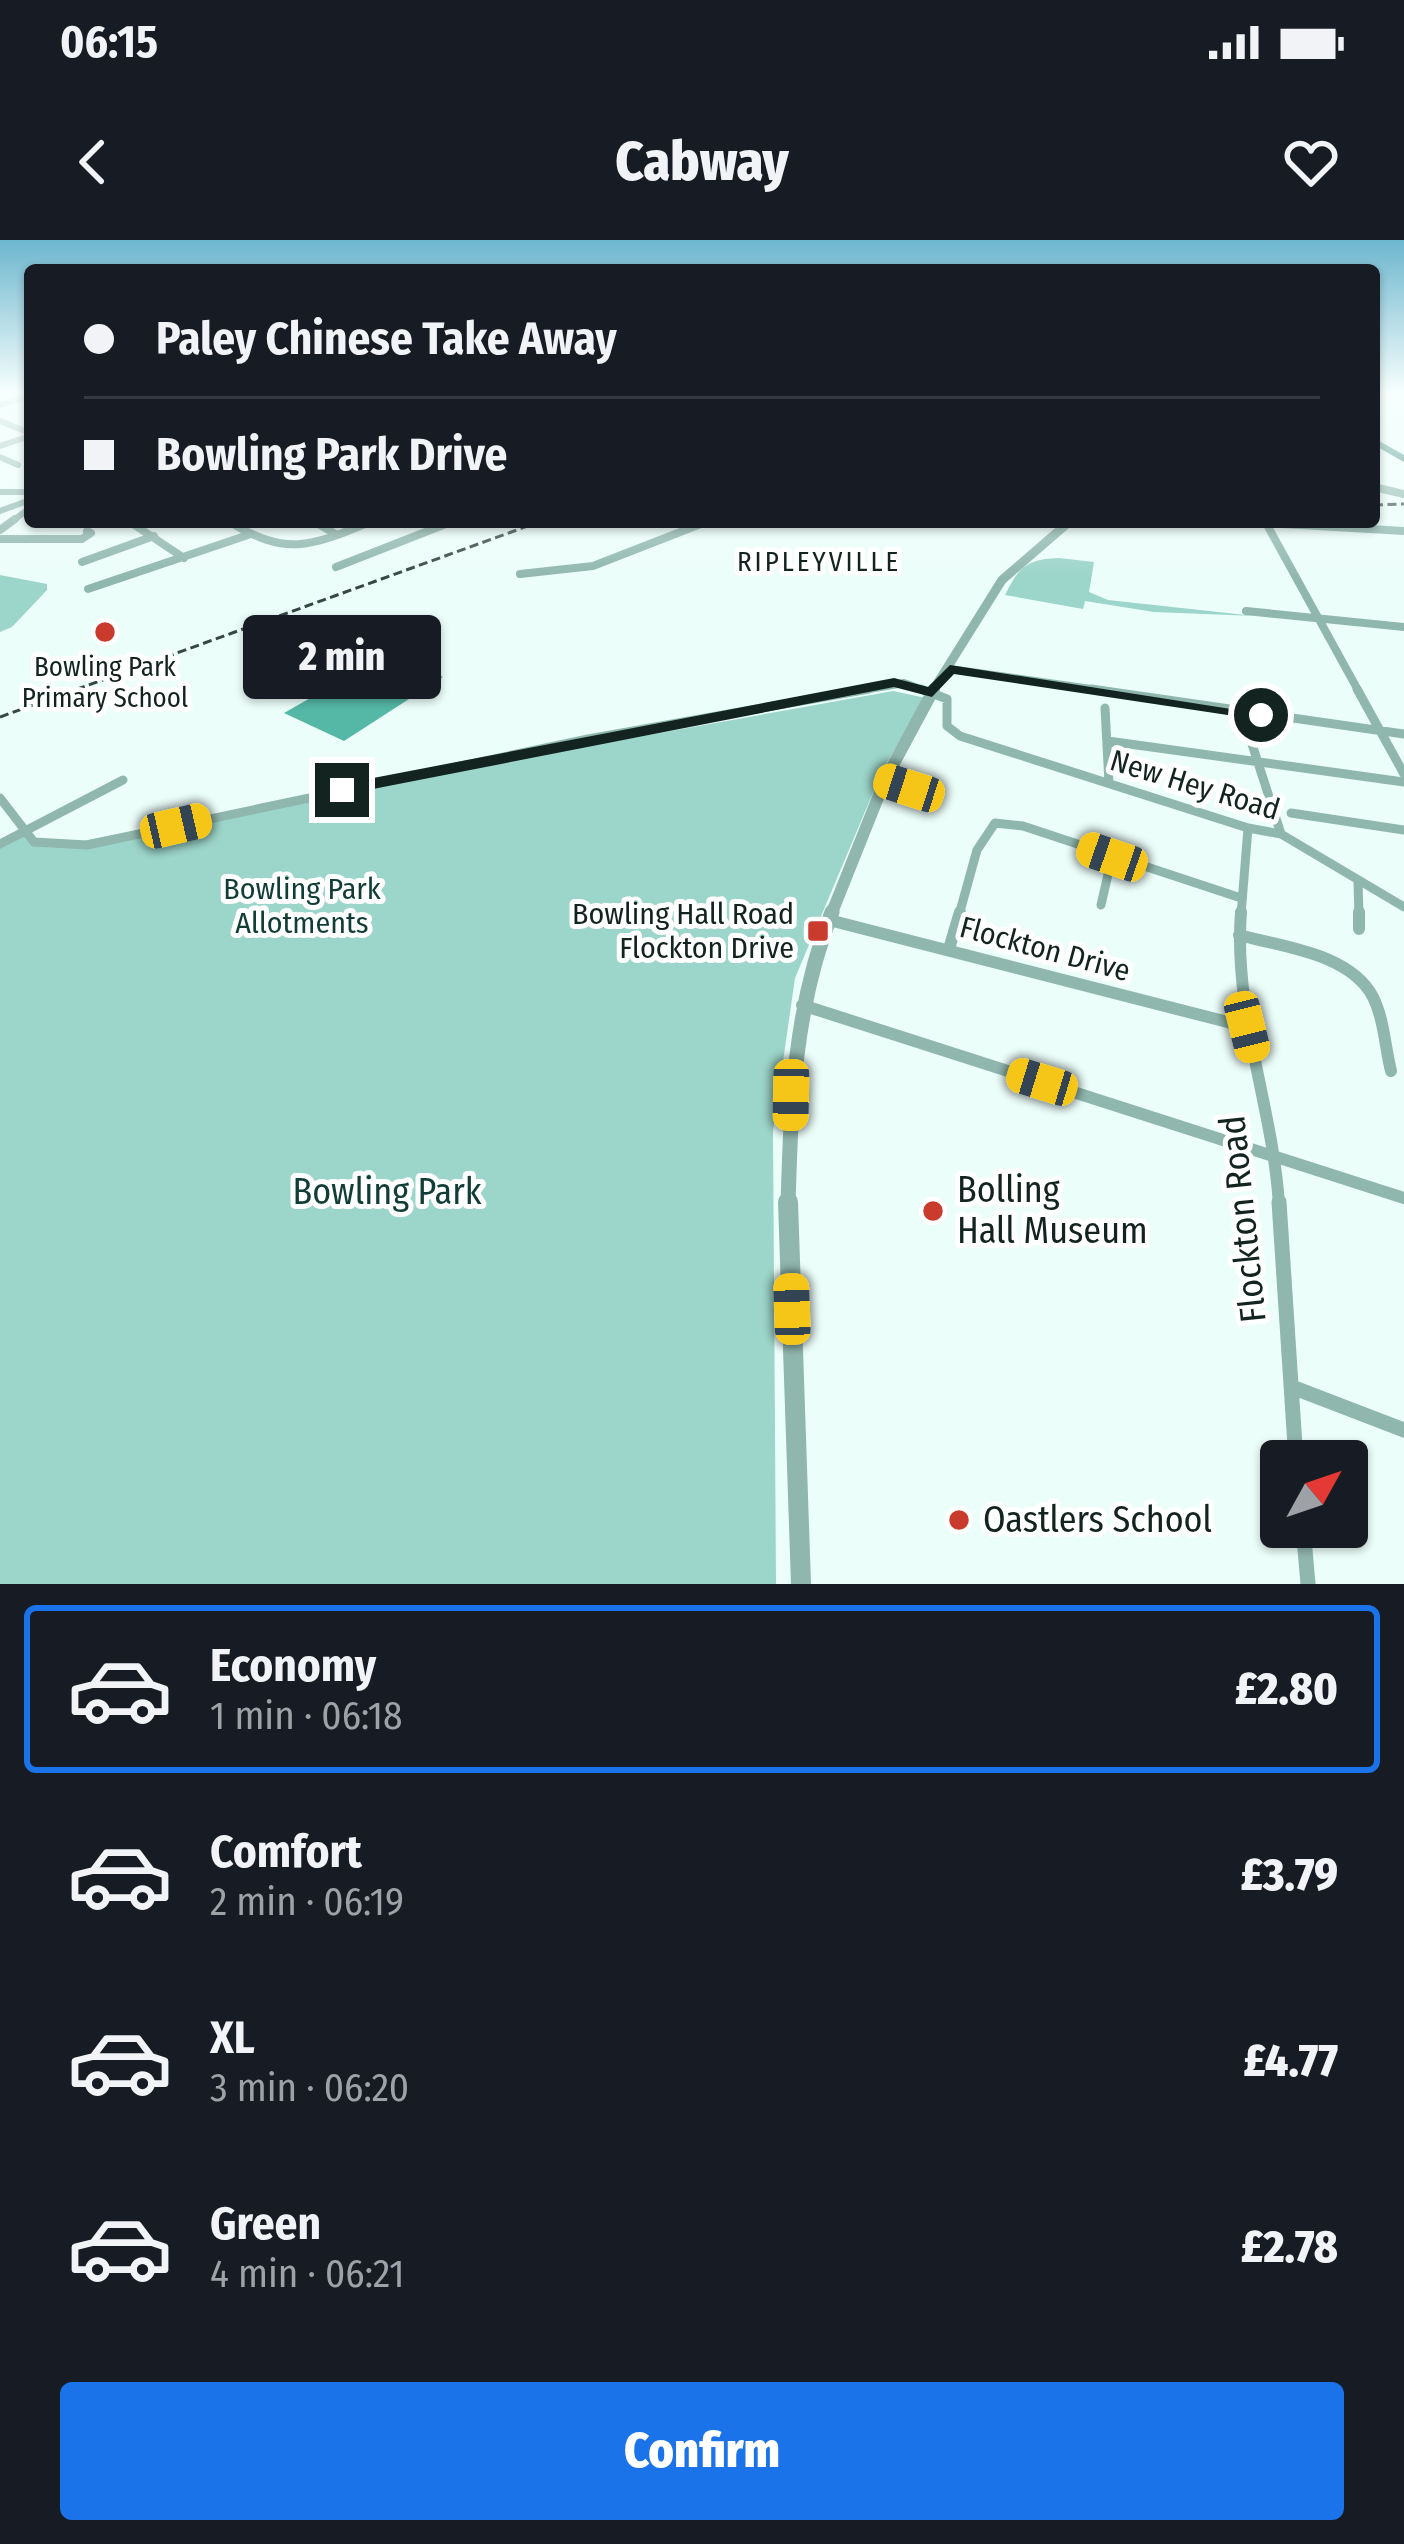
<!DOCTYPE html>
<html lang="en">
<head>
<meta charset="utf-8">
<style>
	:root { --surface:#171b24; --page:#242831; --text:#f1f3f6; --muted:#9ea1a6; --line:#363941; --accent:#1a73e8 }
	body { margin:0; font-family:"Fira Sans Condensed",sans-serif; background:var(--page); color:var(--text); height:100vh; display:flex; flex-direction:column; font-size:45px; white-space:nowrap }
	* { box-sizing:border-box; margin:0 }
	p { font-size:39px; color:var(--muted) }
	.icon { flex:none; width:66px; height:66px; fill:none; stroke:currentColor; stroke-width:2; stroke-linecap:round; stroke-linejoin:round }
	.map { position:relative; height:1344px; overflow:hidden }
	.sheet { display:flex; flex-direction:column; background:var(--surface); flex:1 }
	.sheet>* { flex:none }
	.banner { position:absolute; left:24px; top:24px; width:1356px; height:264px; border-radius:12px; box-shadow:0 3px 9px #0004; display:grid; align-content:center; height:264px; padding:0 60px; background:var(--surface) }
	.needle { width:78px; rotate:50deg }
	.fabs { position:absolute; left:1260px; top:1200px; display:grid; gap:24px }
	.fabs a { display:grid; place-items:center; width:108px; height:108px; border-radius:12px; background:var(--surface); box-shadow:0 3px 9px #0004; font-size:60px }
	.end { position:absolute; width:54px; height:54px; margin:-27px; border:15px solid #122320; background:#fff; box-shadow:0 0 0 6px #fff }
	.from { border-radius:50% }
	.bubble { position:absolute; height:84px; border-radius:12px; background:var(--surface); box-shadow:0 3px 9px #0004; font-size:39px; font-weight:800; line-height:84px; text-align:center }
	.car { position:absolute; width:36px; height:72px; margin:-36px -18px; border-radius:15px; box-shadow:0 0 9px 3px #0007; background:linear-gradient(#f5c518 24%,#345 0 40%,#f5c518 0 76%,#345 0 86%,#f5c518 0) }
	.banner b { display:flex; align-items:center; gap:42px; height:114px; font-size:45px }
	.banner b+b { border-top:3px solid var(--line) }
	.banner i { width:30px; height:30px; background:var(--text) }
	ul { padding:21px 0 0; list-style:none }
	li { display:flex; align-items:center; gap:36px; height:168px; margin:0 24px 18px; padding:0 36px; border:6px solid transparent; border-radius:12px }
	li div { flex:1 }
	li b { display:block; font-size:45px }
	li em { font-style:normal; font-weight:800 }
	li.current { border-color:var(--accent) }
	li>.icon { width:108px; height:108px; stroke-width:1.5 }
	.primary-button { display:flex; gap:24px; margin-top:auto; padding:24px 60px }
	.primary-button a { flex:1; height:138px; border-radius:12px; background:var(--accent); color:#fff; font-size:48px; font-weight:800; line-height:138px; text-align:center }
	.status { display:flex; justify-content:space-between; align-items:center; height:84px; padding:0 60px; background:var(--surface); direction:ltr }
	.status svg { height:33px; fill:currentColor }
	header { display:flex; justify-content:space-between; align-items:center; height:156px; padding:0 60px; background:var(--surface); font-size:54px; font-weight:800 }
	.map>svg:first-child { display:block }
	.green { fill:#9cd5c9 }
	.water { fill:#55b8a6 }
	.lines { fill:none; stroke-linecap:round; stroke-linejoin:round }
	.minor-far4 { stroke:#90b7ae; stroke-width:6 }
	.minor-far3 { stroke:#90b7ae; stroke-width:8 }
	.minor-far2 { stroke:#90b7ae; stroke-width:9 }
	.minor-far1 { stroke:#90b7ae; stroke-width:12 }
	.minor { stroke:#90b7ae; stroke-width:15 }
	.tertiary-far4 { stroke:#90b7ae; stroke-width:8 }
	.tertiary-far3 { stroke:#90b7ae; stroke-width:9 }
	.tertiary-far2 { stroke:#90b7ae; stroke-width:12 }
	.tertiary-far1 { stroke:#90b7ae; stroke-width:15 }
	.tertiary { stroke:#90b7ae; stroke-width:20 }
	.primary { fill:#2b7e70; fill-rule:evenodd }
	.rail { stroke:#354643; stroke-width:3; stroke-dasharray:9 4.5; stroke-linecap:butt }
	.route { fill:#122320 }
	.poi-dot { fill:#c83b2d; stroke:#fff; stroke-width:4.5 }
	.labels { text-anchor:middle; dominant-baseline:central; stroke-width:10; stroke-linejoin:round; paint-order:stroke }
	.far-neighbourhood-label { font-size:27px; letter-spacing:3px; fill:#122320; stroke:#fff }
	.far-poi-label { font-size:27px; fill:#122320; stroke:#fff }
	.street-label { font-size:30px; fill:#122320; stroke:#fff }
	.park-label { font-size:30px; fill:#103d36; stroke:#fff }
	.poi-label { font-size:30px; fill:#122320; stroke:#fff; text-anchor:end }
	.near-poi-label { font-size:36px; fill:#122320; stroke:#fff; text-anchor:start }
	.near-park-label { font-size:36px; fill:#103d36; stroke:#fff }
	.near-street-label { font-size:36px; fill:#122320; stroke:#fff }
</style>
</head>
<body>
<div class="status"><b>06:15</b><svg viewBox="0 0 49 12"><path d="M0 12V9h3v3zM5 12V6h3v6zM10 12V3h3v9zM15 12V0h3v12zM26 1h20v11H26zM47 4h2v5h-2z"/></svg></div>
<header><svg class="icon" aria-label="back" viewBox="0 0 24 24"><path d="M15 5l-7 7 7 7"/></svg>Cabway<svg class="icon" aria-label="heart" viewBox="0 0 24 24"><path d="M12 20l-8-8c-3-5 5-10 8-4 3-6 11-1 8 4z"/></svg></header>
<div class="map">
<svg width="1404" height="1344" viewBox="0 0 1404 1344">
	<rect width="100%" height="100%" fill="#ecfefa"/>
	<!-- green -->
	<path class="green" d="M1059,318L1094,322L1089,352L1108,360L1255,376L1154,372L1085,361L1083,369L1005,355C1019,327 1027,319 1059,318Z
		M0,335L47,344V350L12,387L0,392Z
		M893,451L926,458L883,529L795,738L773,891L776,1344H0V604L24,591L34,602L57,606L342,550Z"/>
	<!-- water -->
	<path class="water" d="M391,412L443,437L344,501L284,473Z"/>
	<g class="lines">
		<!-- minor-far4 -->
		<path class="minor-far4" d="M0,165L30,156
			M0,181L30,193
			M0,206L30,196
			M0,217L18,225
			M0,252H26
			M0,271L30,260
			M11,282L30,268"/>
		<!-- minor-far3 -->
		<path class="minor-far3" d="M230,282C287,317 311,306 370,282
			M315,282L337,295
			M1264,283L1404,291
			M1266,283L1359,452
			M133,284L184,318
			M0,290L15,279
			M0,299H82L91,293L87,291
			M82,322L154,296
			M336,327L451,282
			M520,334L593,326L706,282
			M88,349L248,295
			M1246,371L1404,387
			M950,429L1112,452
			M852,452L904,443L929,452"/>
		<!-- minor-far2 -->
		<path class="minor-far2" d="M921,449L947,459V486L960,496L1248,588L1281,594L1404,667
			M1091,449L1404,494
			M1357,449L1404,534
			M1105,468L1109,543
			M1242,473L1281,594
			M1108,501L1404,542
			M885,540L932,556
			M0,558L34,602L87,605L588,499L869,449
			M1291,573L1404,590
			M0,604L123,540
			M1358,642L1359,675
			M1101,665L1112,617
			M959,675L977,610L995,583L1023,586L1241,658
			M1241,675L1248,588"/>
		<!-- minor-far1 -->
		<path class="minor-far1" d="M1241,672C1233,772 1273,867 1279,965
			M1359,672V689
			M829,680L1247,787
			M1239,695C1282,707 1350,713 1373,757C1384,779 1385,807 1391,831
			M949,709L960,672
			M802,765L1404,958"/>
		<!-- minor -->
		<path class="minor" d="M1279,962L1296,1221
			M1292,1147L1404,1190
			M1303,1287L1308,1344"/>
		<!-- tertiary-far4 -->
		<path class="tertiary-far4" d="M1374,247L1404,254"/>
		<!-- tertiary-far3 -->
		<path class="tertiary-far3" d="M932,452L1002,340L1069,282"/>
		<!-- tertiary-far2 -->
		<path class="tertiary-far2" d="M831,675L885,540L934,449"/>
		<!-- tertiary-far1 -->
		<path class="tertiary-far1" d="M788,965C791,864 794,767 832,672"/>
		<!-- tertiary -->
		<path class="tertiary" d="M788,962L801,1344"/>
		<!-- primary -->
		<path class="primary" d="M1374,198L1404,215V222L1374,205Z"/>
		<!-- rail -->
		<path class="rail" d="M1374,265L1404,264
			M0,477L539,282"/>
	</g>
	<!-- sky -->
	<linearGradient id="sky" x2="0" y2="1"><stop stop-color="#6db6ce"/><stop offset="0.45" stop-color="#f6fffd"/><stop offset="1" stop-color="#f6fffd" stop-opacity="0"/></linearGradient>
	<rect width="1404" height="339" fill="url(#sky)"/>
	<!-- route -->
	<path class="route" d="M950,425L1269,475L1261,480L954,434L932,457L894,447L342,555L334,550L342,544L894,438L928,447Z"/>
	<!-- markers -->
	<g class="poi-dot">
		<circle cx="105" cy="392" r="12"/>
		<rect x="806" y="679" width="24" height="24" rx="6"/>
		<circle cx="933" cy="971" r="12"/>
		<circle cx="959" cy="1280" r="12"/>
	</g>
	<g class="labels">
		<!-- far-neighbourhood labels -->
		<g class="far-neighbourhood-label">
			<text x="819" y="322">RIPLEYVILLE</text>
		</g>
		<!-- far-poi labels -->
		<g class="far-poi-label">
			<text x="105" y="427">Bowling Park<tspan x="105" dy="31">Primary School</tspan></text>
		</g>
		<!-- street labels -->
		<g class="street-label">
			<text transform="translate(1195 545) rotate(17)">New Hey Road</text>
			<text transform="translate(1045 709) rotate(15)">Flockton Drive</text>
		</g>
		<!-- park labels -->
		<g class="park-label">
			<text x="302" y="649">Bowling Park<tspan x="302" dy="34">Allotments</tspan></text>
		</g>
		<!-- poi labels -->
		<g class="poi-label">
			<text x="794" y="674">Bowling Hall Road<tspan x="794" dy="34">Flockton Drive</tspan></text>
		</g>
		<!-- near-poi labels -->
		<g class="near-poi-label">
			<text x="957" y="950">Bolling<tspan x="957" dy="41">Hall Museum</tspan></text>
			<text x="983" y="1280">Oastlers School</text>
		</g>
		<!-- near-park labels -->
		<g class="near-park-label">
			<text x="387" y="952">Bowling Park</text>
		</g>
		<!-- near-street labels -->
		<g class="near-street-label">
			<text transform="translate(1243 979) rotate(-96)">Flockton Road</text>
		</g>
	</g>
</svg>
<div class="fabs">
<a><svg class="needle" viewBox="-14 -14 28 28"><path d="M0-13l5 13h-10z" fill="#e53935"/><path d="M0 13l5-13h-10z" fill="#9ea1a6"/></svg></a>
</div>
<i class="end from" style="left:1261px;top:475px"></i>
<i class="end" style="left:342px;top:550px"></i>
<div class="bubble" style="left:243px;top:375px;width:198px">2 min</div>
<i class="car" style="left:909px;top:548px;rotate:288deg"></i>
<i class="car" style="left:176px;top:586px;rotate:77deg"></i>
<i class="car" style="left:1112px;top:617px;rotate:289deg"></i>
<i class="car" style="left:1247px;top:787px;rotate:166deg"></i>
<i class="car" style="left:1042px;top:842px;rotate:287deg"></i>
<i class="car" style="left:791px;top:855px;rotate:181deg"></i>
<i class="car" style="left:792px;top:1069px;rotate:358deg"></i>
<div class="banner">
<b><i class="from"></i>Paley Chinese Take Away</b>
<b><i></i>Bowling Park Drive</b>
</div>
</div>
<section class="sheet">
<ul>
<li class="current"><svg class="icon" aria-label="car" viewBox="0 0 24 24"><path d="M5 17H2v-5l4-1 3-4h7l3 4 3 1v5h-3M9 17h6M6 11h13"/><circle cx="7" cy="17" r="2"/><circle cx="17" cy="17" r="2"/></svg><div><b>Economy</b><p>1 min · 06:18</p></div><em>£2.80</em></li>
<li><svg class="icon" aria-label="car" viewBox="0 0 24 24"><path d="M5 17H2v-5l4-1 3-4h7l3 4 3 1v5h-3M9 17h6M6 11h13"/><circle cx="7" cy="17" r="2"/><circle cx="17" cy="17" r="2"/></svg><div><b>Comfort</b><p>2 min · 06:19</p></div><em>£3.79</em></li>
<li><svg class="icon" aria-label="car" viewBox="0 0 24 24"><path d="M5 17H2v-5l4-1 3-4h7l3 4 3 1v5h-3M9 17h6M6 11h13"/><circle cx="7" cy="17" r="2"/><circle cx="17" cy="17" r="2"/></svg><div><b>XL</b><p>3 min · 06:20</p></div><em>£4.77</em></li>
<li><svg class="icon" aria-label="car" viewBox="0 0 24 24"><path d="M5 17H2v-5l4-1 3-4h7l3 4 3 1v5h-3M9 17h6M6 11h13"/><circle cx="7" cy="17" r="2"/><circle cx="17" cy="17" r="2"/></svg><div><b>Green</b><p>4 min · 06:21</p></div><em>£2.78</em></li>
</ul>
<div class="primary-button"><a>Confirm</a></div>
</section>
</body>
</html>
